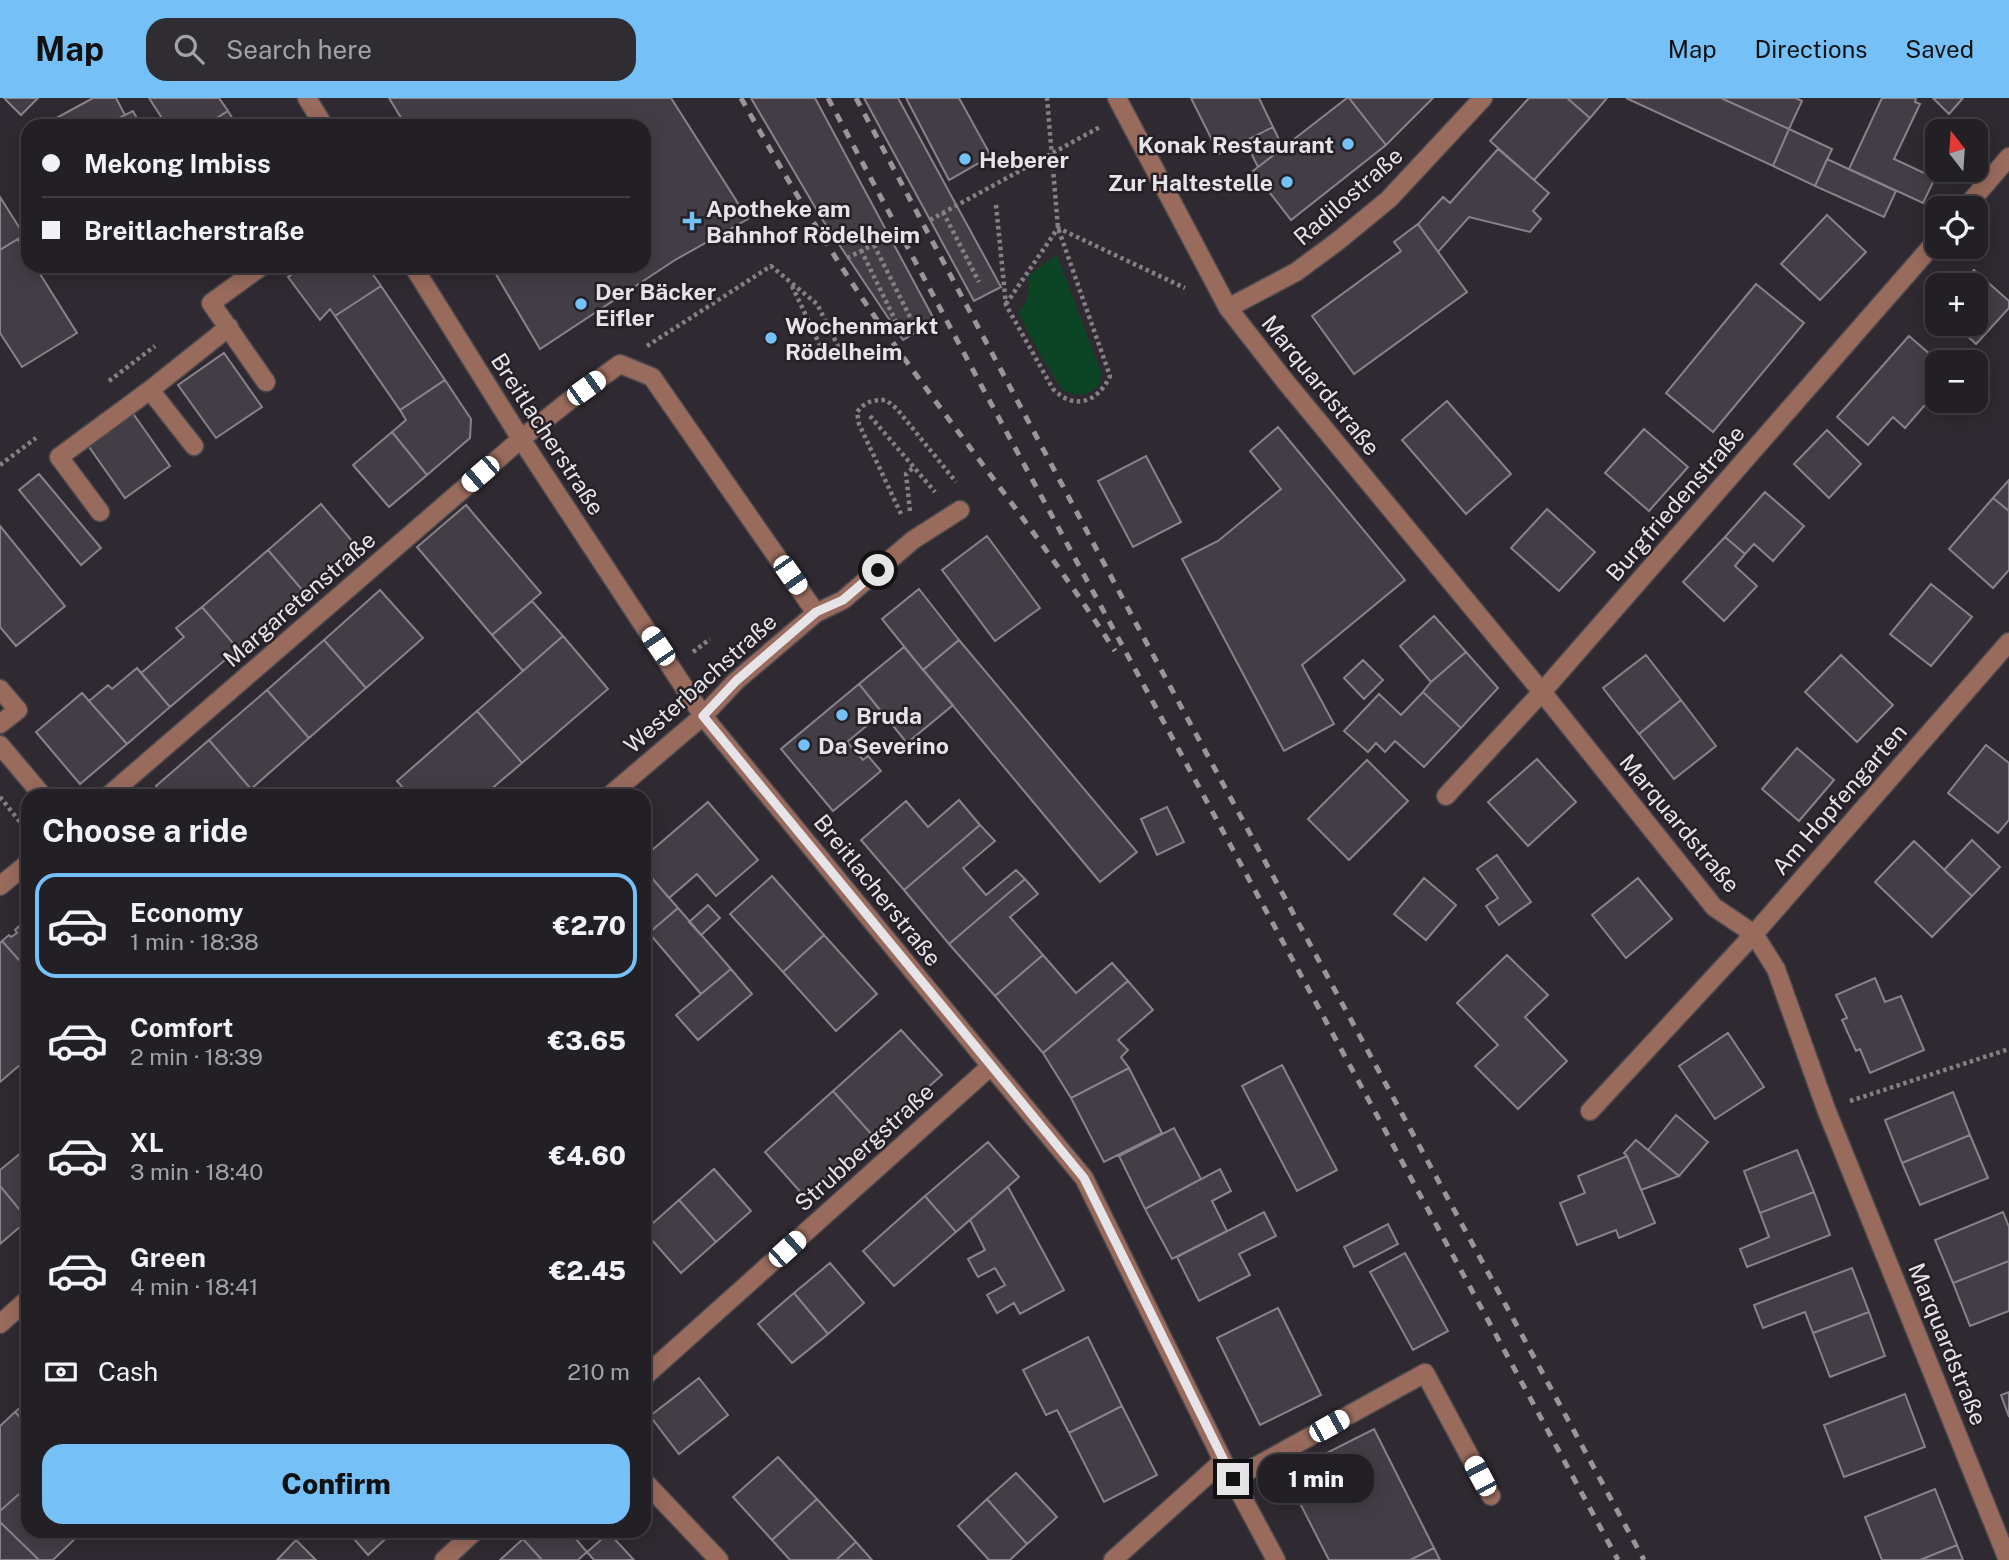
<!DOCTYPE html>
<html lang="en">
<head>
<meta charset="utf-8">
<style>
	:root { --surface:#232025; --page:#2f2d32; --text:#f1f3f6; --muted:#a3a3a7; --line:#403e42; --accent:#75c0f6 }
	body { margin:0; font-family:"Public Sans",sans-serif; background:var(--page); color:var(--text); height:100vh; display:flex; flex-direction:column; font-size:26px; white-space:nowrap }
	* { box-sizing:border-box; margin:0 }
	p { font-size:23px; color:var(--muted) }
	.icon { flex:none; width:38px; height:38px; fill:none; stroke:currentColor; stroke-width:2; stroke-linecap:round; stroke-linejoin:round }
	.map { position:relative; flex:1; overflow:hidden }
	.drawer { position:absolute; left:21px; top:691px; width:630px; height:749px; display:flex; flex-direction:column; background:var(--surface); border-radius:21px; box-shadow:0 4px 18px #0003,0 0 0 2px var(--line) }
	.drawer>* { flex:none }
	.guide { position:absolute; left:21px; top:21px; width:630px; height:154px; border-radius:21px; box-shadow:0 4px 18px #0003,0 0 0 2px var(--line); display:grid; align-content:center; height:154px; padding:0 21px; background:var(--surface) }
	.needle { width:46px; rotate:343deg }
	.controls { position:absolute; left:1925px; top:21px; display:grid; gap:14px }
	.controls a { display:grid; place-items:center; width:63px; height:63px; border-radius:14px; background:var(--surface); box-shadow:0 4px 18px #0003,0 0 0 2px var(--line); font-size:35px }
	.end { position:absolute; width:32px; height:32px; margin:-16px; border:9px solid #e7e4e8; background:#111; box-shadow:0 0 0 4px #111 }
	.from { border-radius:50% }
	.bubble { position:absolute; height:49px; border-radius:21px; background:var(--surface); box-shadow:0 4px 18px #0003,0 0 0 2px var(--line); font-size:23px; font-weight:800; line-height:49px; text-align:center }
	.car { position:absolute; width:21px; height:42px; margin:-21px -10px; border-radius:9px; box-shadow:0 0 5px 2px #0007; background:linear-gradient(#fff 24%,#345 0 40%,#fff 0 76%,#345 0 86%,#fff 0) }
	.guide b { display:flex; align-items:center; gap:24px; height:66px; font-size:26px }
	.guide b+b { border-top:2px solid var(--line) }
	.guide i { width:18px; height:18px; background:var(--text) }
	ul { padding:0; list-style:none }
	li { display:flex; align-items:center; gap:21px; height:105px; margin:0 14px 10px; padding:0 7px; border:4px solid transparent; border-radius:21px }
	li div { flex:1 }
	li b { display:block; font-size:26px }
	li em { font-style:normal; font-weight:800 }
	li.current { border-color:var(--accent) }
	li>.icon { width:63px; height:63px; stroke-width:1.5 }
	h2 { padding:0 21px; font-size:32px; line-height:84px }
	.pay { display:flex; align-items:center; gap:18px; height:77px; padding:0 21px; font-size:26px }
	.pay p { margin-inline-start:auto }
	.cta { display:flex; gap:14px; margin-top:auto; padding:14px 21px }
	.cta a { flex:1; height:80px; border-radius:21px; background:var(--accent); color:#111; font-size:28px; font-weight:800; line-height:80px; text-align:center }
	header { display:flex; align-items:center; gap:42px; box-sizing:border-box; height:98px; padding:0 35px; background:var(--accent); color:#111 }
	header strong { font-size:33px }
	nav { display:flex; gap:38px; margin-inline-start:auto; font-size:24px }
	.search { width:490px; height:63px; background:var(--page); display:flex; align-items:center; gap:18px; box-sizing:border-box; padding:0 24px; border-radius:21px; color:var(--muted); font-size:26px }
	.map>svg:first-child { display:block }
	.green { fill:#0b4526 }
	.building { fill:#433e46; stroke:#88828b; stroke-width:2 }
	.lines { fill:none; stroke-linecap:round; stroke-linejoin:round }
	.minor-casing { stroke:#4c484e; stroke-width:21 }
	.path { stroke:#848086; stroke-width:4.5; stroke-dasharray:3.5 3.5; stroke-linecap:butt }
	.minor { stroke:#996b5d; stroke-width:18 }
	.rail { stroke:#99959a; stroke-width:5; stroke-dasharray:9 9; stroke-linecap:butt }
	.route { stroke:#e7e4e8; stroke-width:9 }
	.poi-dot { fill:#75c0f6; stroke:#252027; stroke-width:2.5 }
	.labels { text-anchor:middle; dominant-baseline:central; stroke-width:5; stroke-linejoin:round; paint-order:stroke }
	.poi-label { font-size:23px; font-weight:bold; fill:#e7e4e8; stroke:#252027; text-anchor:start }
	.street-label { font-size:23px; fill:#e7e4e8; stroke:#252027 }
</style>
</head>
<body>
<header>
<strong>Map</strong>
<div class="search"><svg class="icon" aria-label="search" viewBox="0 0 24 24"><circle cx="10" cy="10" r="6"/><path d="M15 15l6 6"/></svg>Search here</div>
<nav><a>Map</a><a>Directions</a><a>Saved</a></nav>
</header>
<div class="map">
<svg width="2009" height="1462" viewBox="0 0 2009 1462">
	<rect width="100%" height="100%" fill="#2f2a31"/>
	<!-- green -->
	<path class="green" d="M1057,157L1101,274L1100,286C1086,300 1082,298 1063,293L1044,263L1018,215C1029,202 1030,195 1028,178Z"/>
	<!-- building -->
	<path class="building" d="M4,0H38L21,17Z
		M93,0H116L125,17L104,28H51L49,24Z
		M149,0H219L228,13L204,28H167Z
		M389,0H671L748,121L675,162L540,251L491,168H644V28H406Z
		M751,0H815L935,223L903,242L822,121Z
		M864,0H898L1001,189L974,203Z
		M906,0H959L991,58L949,82Z
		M1191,0H1259L1273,29L1219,56Z
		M1347,0H1349L1386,47L1291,122L1253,73Z
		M1349,0H1433L1386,47Z
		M1529,0H1567L1590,20L1534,82L1490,43Z
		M1567,0H1607L1590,20Z
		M1626,0H1721L1789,31L1773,68Z
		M1721,0H1796L1802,3L1789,31Z
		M1882,0H1916L1915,4L1920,6L1894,61L1935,80L1923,105L1849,71Z
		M1933,0H1963L1949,16Z
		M133,13L141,28H104L125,17Z
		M228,13L237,28H204Z
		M1273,29L1283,50L1258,69L1245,43Z
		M1789,31L1832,51L1815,88L1773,68Z
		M1498,51L1549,95L1533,113L1541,121L1530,134L1469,119L1438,154L1418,126L1443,99L1450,105Z
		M1827,61L1896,93L1884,119L1815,88Z
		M0,99L24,137L0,152Z
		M1827,117L1866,154L1820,202L1781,166Z
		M1418,126L1467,194L1354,276L1312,218L1401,153L1394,144Z
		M18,141L28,158V168H35L77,235L22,269L0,235V152Z
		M303,168H367L381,188L335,218L330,211L320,222L288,179Z
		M1974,172L2009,203V210L1976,246L1954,226H1976V187H1960Z
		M1756,186L1804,225L1713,334L1666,295Z
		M381,188L445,282L400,312L335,218Z
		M1909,238L1939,264L1937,293L1905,330L1893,319L1868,347L1837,319Z
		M224,255L262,309L216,340L178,287Z
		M445,282L471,321L470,340L427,377L392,334L406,322L400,312Z
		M1447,303L1511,376L1466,416L1402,342Z
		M132,314L170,368L125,400L87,346Z
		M1278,329L1405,482L1302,567L1334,626L1284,653L1182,461L1218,443L1281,391L1250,353Z
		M1644,331L1688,369L1649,413L1605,375Z
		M1827,332L1861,366L1829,400L1794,366Z
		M392,334L427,377L389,409L353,367Z
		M1146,358L1181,424L1133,449L1098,383Z
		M39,376L101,450L81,467L19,392Z
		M2009,382V413L1993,400Z
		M1765,394L1804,428L1773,463L1754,446L1745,456L1725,439Z
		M1993,400L2009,413V472L1993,490L1949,451Z
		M321,406L357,449L304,494L268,452Z
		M466,407L541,495L492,537L417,449Z
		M1547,411L1595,454L1559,493L1511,450Z
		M0,428L65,508L16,548L0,529Z
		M987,438L1040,510L995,543L942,472Z
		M1725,439L1745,456L1735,468L1757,488L1724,523L1683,484Z
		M268,452L304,494L238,551L202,509Z
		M1931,486L1972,519L1931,568L1890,536Z
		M919,491L959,542L923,572L882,521Z
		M380,492L423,540L366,590L324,542Z
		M532,503L563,538L523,573L492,537Z
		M202,509L238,551L170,609L141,575L184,539L176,530Z
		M1434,518L1466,554L1431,584L1400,548Z
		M563,538L608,591L522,665L477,613Z
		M324,542L366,590L309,640L267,592Z
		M959,542L1137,754L1100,784L923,572Z
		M904,549L953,607L907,645L859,586Z
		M1466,554L1498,590L1461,630L1423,594L1431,584Z
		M1646,557L1681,602L1639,636L1603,590Z
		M1841,557L1893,607L1857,644L1805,594Z
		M1363,562L1383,582L1364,601L1344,580Z
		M137,570L170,609L127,646L89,603L108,587L112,591Z
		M859,586L882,615L847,644L863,662L868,658L881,673L833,713L781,651Z
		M267,592L309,640L251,691L209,642Z
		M1423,594L1461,630L1424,669L1395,643L1385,654L1376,645L1368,654L1344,633L1379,596L1401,617Z
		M82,595L127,646L80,686L36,634Z
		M1681,602L1716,648L1674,681L1639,636Z
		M477,613L522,665L483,698H410L397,683Z
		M209,642L251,691L242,698H164L156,688Z
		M1986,647L2009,665V722L1998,735L1948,695Z
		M1797,650L1834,682L1799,723L1762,691Z
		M1537,661L1576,704L1528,748L1488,704Z
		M1367,662L1408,703L1349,762L1308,721Z
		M959,702L980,727L904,792L861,742L906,703L928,729Z
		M708,704L758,762L716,798L697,776L669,800L644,771V759Z
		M1167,709L1184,744L1157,757L1141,721Z
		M980,727L995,743L963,770L986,797L1016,772L1025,781L949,846L904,792Z
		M1972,742L2000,769L1972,798L1944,772Z
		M1914,743L1972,798L1932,839L1875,784Z
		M1497,757L1531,804L1499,827L1486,808L1498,800L1477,771Z
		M644,771L678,810L644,839Z
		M772,778L824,837L783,874L730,816Z
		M1424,780L1456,807L1426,842L1394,816Z
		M1638,780L1672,821L1626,860L1592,817Z
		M1025,781L1038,796L1010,819L1043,857L995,898L949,846Z
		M708,807L720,820L701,837L689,824Z
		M678,810L731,871L701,896L649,835Z
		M28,820V872L2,843L9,837L11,839L17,835L15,832Z
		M824,837L877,896L836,933L783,874Z
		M2,843L28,872V941L22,946L28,952V960L0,984V845Z
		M1043,857L1076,895L1112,865L1128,883L1043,955L995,898Z
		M1507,857L1548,897L1525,919L1567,963L1518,1011L1475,968L1498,947L1457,905Z
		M731,871L752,896L698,942L676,917Z
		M1875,880L1885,904L1901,898L1924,952L1870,975L1860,951L1856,953L1842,922L1847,920L1836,897Z
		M1128,883L1153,912L1118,942L1128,952L1121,959L1129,970L1071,1000L1043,955Z
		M901,932L942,977L873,1038L833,993Z
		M1728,935L1764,989L1715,1021L1679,968Z
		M1282,967L1337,1072L1297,1093L1242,988Z
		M1129,970L1162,1035L1104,1064L1071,1000Z
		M833,993L873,1038L804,1098L765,1054Z
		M1953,994L1970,1037L1902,1065L1885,1022Z
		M1676,1017L1708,1044L1679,1078L1648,1052Z
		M1174,1030L1201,1081L1145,1111L1119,1058Z
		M1970,1037L1988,1080L1920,1107L1902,1065Z
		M1636,1042L1648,1052L1679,1078L1641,1092L1627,1058L1624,1055Z
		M988,1044L1019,1079L956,1134L925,1098Z
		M28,1049V1122L0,1088V1072Z
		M1797,1052L1814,1094L1760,1115L1744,1073Z
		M1627,1058L1655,1125L1619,1140L1616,1132L1577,1147L1560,1105L1585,1095L1578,1078Z
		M714,1071L751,1113L716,1144L679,1102Z
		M1220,1071L1231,1093L1212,1103L1227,1133L1172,1161L1145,1111Z
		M0,1088L28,1122L0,1146Z
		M1008,1089L1064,1192L1020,1216L1014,1205L997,1215L987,1197L1005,1187L995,1170L978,1179L968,1161L985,1152L970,1122Z
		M1814,1094L1830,1137L1747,1169L1740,1151L1769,1139L1760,1115Z
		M925,1098L956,1134L894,1188L863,1153Z
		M679,1102L716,1144L681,1175L644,1133Z
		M1264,1114L1276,1138L1239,1156L1250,1177L1199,1203L1177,1159Z
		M2003,1114L2009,1129V1163L1953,1185L1935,1142Z
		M1388,1126L1398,1146L1354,1169L1344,1149Z
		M1405,1155L1448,1233L1413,1252L1370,1174Z
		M2009,1163V1213L1970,1228L1953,1185Z
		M830,1165L864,1205L828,1236L794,1195Z
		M1852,1170L1869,1214L1813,1235L1805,1214L1763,1230L1754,1207Z
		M794,1195L828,1236L792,1265L758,1226Z
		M1278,1210L1321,1297L1260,1327L1217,1240Z
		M1869,1214L1885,1258L1830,1279L1813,1235Z
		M1088,1239L1122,1308L1069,1335L1057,1312L1046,1317L1023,1272Z
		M699,1280L728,1317L679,1356L650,1318Z
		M2009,1294V1319L2001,1297Z
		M1905,1296L1925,1349L1844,1379L1824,1327Z
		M28,1303V1328L15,1314Z
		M1122,1308L1157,1377L1104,1404L1069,1335Z
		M15,1314L28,1328V1388L0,1413V1328Z
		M1374,1331L1434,1450L1410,1462H1329L1285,1376Z
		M778,1359L817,1401L772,1442L733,1399Z
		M1016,1375L1057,1419L1027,1446L987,1401Z
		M28,1388V1433H83L53,1462H39L0,1424V1413Z
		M1935,1391L1957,1447L1920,1462H1882L1865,1419Z
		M817,1401L856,1444L836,1462H790L772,1442Z
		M987,1401L1027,1446L1010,1462H989L958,1428Z
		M0,1424L39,1462H0Z
		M347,1433H394L368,1457Z
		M532,1433H569L587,1454L578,1462H542L523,1441Z
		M609,1435L634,1462H594L587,1454Z
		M523,1441L542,1462H500Z
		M296,1442L316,1462H277Z
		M856,1444L872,1462H836Z
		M1957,1447L1963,1462H1920Z
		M1434,1450L1440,1462H1410Z"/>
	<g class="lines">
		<defs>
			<path id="minor" d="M307,0L324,28
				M1117,0L1228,210L1285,283L1542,594L1714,809L1754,836L1776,871L1826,1011L2008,1462
				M1965,110L2009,59
				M262,168L211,205L266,284
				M413,168L521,341L703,618L991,968L1084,1080L1223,1363L1276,1462
				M1228,210L1296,174L1338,143L1389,101L1483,0
				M150,292L194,348
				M100,414L59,359L150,292L229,229
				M0,591L18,612L0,626
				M0,647L43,698
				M108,698L521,341L570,302L620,266L652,279L816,515
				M609,698L703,618L736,583L816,515L843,502L913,442L960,412
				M1446,698L1542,594L1937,142
				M0,788L28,765
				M1590,1013L1754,836L2009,544
				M0,1226L28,1201
				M644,1279L991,968
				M1233,1381L1425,1275L1491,1398
				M644,1383L719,1462
				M444,1462L475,1433
				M1113,1462L1223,1363"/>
		</defs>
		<!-- minor casing -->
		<use href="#minor" class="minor-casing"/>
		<!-- path -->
		<path class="path" d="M996,107L1006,207L1053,291C1075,313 1098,304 1110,278L1058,130L1047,0
			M943,114L979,184
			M930,122L1100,29
			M874,147L911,221
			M861,152L902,236
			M847,160L889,139
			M792,188L827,262
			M1006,206L1058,130L1185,190
			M647,248L771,168L817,206L846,264
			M109,283L155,248
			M870,318L935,394
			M0,367L36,340
			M910,413L906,376L914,369
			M901,416L859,326L857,314C866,303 872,302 886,302L897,311L956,384
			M693,554L710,541
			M0,699L28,734
			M1850,1003L2009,951"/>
		<!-- minor -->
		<use href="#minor" class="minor"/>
		<!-- rail -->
		<path class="rail" d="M741,0C777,64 815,129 856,191C938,314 1035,428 1115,553
			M828,0L981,287L1618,1462
			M856,0L1139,531L1644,1462"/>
	</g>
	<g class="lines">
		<!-- route -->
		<path class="route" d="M878,472L843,502L816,514L736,583L703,618L1084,1080L1233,1381"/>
	</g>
	<!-- markers -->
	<g class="poi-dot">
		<circle cx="1348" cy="46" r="7"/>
		<circle cx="965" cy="61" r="7"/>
		<circle cx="1287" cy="84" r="7"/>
		<path d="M688.5 112.5h7v7h7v7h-7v7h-7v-7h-7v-7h7z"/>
		<circle cx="581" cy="206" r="7"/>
		<circle cx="771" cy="240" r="7"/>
		<circle cx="842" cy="617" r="7"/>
		<circle cx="804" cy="647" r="7"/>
	</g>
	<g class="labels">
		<!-- poi labels -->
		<g class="poi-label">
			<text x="1334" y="46" text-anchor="end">Konak Restaurant</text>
			<text x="979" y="61">Heberer</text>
			<text x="1273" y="84" text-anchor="end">Zur Haltestelle</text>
			<text x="706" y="110">Apotheke am<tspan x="706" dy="26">Bahnhof Rödelheim</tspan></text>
			<text x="595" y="193">Der Bäcker<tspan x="595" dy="26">Eifler</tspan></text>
			<text x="785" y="227">Wochenmarkt<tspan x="785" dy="26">Rödelheim</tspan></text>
			<text x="856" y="617">Bruda</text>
			<text x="818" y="647">Da Severino</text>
		</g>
		<!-- street labels -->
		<g class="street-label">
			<text transform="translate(1348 98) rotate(-41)">Radilostraße</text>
			<text transform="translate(1321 287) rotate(51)">Marquardstraße</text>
			<text transform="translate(548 336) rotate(57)">Breitlacherstraße</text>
			<text transform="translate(1675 405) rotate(-49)">Burgfriedenstraße</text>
			<text transform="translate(299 501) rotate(-41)">Margaretenstraße</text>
			<text transform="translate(700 585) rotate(-42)">Westerbachstraße</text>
			<text transform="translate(1839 701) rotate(-49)">Am Hopfengarten</text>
			<text transform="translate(1680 725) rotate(50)">Marquardstraße</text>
			<text transform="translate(878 792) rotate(51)">Breitlacherstraße</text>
			<text transform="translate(864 1049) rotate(-42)">Strubbergstraße</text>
			<text transform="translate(1948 1246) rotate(68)">Marquardstraße</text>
		</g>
	</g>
</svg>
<div class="controls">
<a><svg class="needle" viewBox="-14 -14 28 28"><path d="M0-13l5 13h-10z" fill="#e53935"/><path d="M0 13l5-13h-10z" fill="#a3a3a7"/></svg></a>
<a><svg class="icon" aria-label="locate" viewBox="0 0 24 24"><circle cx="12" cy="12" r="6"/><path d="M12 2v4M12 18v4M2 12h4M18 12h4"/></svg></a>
<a>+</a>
<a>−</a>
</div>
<i class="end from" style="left:878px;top:472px"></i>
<i class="end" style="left:1233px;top:1381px"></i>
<div class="bubble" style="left:1258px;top:1356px;width:116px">1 min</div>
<i class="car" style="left:586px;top:290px;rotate:54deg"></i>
<i class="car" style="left:480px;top:376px;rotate:229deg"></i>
<i class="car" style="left:790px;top:477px;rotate:145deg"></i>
<i class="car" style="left:658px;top:548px;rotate:326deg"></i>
<i class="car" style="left:787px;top:1151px;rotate:48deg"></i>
<i class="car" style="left:1329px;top:1328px;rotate:61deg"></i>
<i class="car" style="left:1480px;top:1378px;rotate:332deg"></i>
<div class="guide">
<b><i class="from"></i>Mekong Imbiss</b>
<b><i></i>Breitlacherstraße</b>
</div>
<section class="drawer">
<h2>Choose a ride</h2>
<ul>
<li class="current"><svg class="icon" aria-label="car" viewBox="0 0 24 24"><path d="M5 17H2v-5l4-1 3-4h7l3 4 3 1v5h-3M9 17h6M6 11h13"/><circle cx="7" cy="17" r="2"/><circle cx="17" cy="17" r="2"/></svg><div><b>Economy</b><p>1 min · 18:38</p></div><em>€2.70</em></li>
<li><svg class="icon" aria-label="car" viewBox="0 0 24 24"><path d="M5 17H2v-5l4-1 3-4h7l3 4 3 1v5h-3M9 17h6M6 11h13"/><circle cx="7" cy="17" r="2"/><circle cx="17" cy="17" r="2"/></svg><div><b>Comfort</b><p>2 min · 18:39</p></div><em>€3.65</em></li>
<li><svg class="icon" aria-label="car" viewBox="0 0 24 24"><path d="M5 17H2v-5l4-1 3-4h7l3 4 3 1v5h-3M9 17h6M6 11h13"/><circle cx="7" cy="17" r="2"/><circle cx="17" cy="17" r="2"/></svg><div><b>XL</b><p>3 min · 18:40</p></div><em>€4.60</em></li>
<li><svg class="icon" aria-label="car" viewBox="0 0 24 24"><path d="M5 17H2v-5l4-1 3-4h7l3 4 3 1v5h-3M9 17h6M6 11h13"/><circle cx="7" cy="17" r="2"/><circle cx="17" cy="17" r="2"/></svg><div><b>Green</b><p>4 min · 18:41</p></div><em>€2.45</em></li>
</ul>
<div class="pay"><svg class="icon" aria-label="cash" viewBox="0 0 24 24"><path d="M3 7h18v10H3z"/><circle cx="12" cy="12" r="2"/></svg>Cash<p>210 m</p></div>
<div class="cta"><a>Confirm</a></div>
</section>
</div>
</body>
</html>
